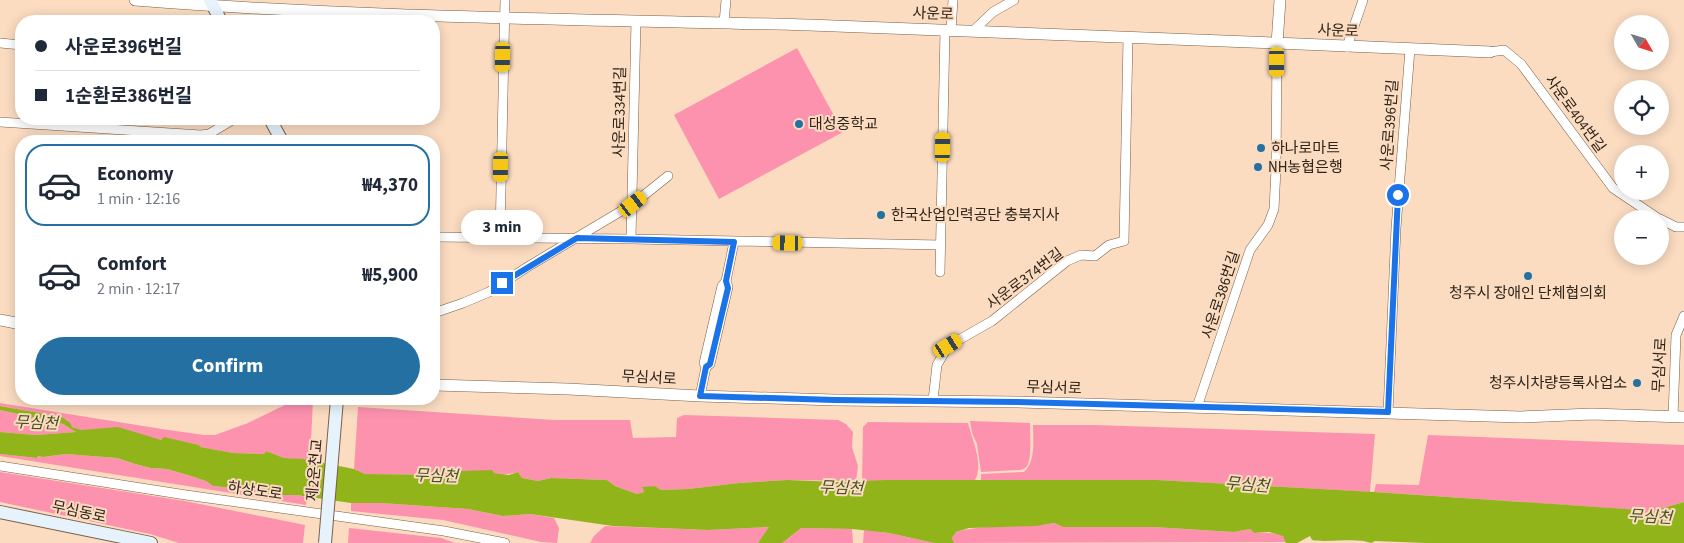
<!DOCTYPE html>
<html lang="en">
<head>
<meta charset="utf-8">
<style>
	:root { --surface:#fff; --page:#f2f2f3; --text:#1f2937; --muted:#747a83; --line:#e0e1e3; --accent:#2570a3 }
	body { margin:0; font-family:"Source Sans 3","Noto Sans KR",sans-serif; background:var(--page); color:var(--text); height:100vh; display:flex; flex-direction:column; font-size:19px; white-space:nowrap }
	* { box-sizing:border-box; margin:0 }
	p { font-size:16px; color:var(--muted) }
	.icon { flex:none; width:28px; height:28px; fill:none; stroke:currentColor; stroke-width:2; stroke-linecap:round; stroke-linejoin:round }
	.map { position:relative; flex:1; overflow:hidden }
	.drawer { position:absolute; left:15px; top:135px; width:425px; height:270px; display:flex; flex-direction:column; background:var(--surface); border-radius:20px; box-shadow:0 2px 12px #0003 }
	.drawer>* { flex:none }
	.guide { position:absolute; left:15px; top:15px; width:425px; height:110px; border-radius:20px; box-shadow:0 2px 12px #0003; display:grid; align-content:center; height:110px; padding:0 20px; background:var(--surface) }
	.needle { width:32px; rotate:129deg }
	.controls { position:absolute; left:1614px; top:15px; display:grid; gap:10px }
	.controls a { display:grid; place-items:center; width:55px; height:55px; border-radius:50%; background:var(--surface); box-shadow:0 2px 12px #0003; font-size:25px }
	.end { position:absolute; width:22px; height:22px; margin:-11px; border:6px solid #1a73e8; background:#fff; box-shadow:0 0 0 2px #fff }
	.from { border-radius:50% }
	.bubble { position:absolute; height:35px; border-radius:18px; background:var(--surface); box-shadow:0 2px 12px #0003; font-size:16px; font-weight:700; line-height:35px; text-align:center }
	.car { position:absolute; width:15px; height:30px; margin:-15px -8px; border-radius:6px; box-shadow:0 0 4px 1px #0007; background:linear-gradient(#f5c518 24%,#345 0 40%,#f5c518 0 76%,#345 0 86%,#f5c518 0) }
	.guide b { display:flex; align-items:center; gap:18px; height:48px; font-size:19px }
	.guide b+b { border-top:1px solid var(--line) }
	.guide i { width:12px; height:12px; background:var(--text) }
	ul { padding:9px 0 0; list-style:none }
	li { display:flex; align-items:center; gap:15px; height:82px; margin:0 10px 8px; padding:0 10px; border:2px solid transparent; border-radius:20px }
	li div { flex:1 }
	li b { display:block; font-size:19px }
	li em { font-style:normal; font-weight:700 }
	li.current { border-color:var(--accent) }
	li>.icon { width:45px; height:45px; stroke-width:1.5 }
	.button { display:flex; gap:10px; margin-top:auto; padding:10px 20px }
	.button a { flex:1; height:58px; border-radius:30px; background:var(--accent); color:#fff; font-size:20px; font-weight:700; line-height:58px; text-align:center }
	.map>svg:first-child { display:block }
	.green { fill:#fd92af }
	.water { fill:#90b41a }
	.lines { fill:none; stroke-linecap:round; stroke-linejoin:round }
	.minor-casing { stroke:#7a5f47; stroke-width:10 }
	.tertiary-casing { stroke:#7a5f47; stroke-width:12 }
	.secondary-casing { stroke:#7a5f47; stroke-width:14 }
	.minor { stroke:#fff; stroke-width:9 }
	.tertiary { stroke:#fff; stroke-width:11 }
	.secondary { stroke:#e7f3fc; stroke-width:12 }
	.secondary-bridge-casing { stroke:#7a5f47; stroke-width:14; stroke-linecap:butt }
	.secondary-bridge { stroke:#e7f3fc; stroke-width:12 }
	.route { stroke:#1a73e8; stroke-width:6 }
	.poi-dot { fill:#2570a3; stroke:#fbdcc1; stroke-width:2 }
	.labels { text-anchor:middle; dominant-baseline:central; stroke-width:4; stroke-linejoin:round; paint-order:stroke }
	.street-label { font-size:15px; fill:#2e2319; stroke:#fbdcc1 }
	.poi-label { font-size:15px; fill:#2e2319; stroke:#fbdcc1; text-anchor:start }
	.water-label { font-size:16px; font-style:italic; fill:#43531d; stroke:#fbdcc1 }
</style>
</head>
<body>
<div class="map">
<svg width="1684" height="543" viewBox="0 0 1684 543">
	<rect width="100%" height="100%" fill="#fbdcc1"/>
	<!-- green -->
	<path class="green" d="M797,48L843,132L719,199L674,115Z
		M313,401L310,460L284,458L266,451L264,454L233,453L199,447V445L165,438L161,440L97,430H82L72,427L62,417L0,406V403L162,429L204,435H215L248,423L289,403Z
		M358,407L555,420H630L633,438L676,437L677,418L684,415L838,420L846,424L853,432L852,447L858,466L856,481L787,480L739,483L688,489L661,490L655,486L642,488L644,492L637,494L615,486L607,480L551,478L538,481L522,478L518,472C497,479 473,465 453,475L365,474L354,469Z
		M0,410L63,424L76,432L36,435L0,432Z
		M970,421L1030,423C1030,433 1032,458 1027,466C1025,469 1023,469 1020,470L981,472L977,444L972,433Z
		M868,422L968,423C972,440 984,463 975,480L862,481L863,427Z
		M1033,425H1094L1375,434L1370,492L1157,480L981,481V474L1024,472C1036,461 1033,440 1033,425Z
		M1428,435L1684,445V502L1656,510L1653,516L1642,515L1640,510L1374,492L1376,484L1419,485Z
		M0,454L37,458L38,456L43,457L66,454L117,458L135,464L151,468L167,469L191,476L206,481L213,486L241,489L253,486L268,495H296L307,497L306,505L0,456Z
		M0,472L185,501L305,525L303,543H179L150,534L0,502Z
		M351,503H381L468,509L503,516L530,514L554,518L559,528L557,543L541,542L443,520L351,511Z
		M1054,523L1063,527H1152L1234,532L1250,529L1254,533C1265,533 1273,532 1284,536L1286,542L954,543L952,538L956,532C988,523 1022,529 1054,523Z
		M605,526L708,530L770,527L758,543H590L594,536Z
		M349,528L441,538L455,543H348Z
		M801,528L852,529L853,543H782Z
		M864,530L889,533L934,543H863Z"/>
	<!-- water -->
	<path class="water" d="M0,406L62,417L70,423L72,427L82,430L118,427L161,440L164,437L199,445L200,447L233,453L264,454L266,451L284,458L303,459L354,469L365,474L453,475L462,471L492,470L494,473L509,475L518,472L522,478L538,481L551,478L607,480L615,486L637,494L644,492L642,487L655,486L661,490L688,489L739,483L787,480L838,482L886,480H1157L1374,492L1641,510L1642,515L1653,516L1656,510L1684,502V543H1426L1375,541L1371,543C1357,537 1328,543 1312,540L1310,536L1297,543H1286L1283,536L1269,532L1254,533L1250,529L1234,532L1153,527H1063L1054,523L1036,526L969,528L956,532L952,538L954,543H934L889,533L852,529L801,528L782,543H758L769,527L708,530L613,526L530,514L503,516L468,509L381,503H351L296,495H268L253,486L241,489L213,486L206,481L191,476L167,469L151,468L135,464L117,458L66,454L43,457L38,456L37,458L0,454V432L36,435L76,432L63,424L0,410Z"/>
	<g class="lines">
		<defs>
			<path id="minor" d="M724,23L726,0
				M951,30L953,0
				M973,31L993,12L1014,0
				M0,43L21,45
				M1347,47L1363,0
				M1490,52L1504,50L1521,64L1613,188L1659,219
				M0,122L201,135L209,134L234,119
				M1660,219L1676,227H1684
				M434,237L631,239L941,245
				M500,237L505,0
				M631,239L636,21
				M940,272L945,30
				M434,313L463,303L489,292L529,266L633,204L668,176
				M706,367L704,363L722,286L726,281
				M700,396L706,367L710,364L728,287L726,281L734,242
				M933,400L937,365L948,346L992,321L1067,261L1081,255L1095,256L1109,245L1124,241L1128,38
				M1197,407L1250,250L1268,225L1274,209L1276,169L1277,44
				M1388,412L1396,228L1410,49
				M1673,417L1676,335L1684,316
				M0,466L186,495L444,531L505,543"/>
			<path id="tertiary" d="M135,0C359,18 584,19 809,25C1036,32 1263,43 1490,52
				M1277,44L1280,0
				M0,320L21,324
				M434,385L568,389L700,396L835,400L1018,402L1521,417L1592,414L1684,417"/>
			<path id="secondary" d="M210,0L221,21
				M270,119L282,141
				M0,512L151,543"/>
		</defs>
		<!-- minor casing -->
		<use href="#minor" class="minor-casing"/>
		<!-- tertiary casing -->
		<use href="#tertiary" class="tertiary-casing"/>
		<!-- secondary casing -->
		<use href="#secondary" class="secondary-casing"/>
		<!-- minor -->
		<use href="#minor" class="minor"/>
		<!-- tertiary -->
		<use href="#tertiary" class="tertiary"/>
		<!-- secondary -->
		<use href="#secondary" class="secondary"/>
		<defs>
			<path id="secondary-bridge" d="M325,543L337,399"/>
		</defs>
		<!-- secondary-bridge casing -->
		<use href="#secondary-bridge" class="secondary-bridge-casing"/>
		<!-- secondary-bridge -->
		<use href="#secondary-bridge" class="secondary-bridge"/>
	</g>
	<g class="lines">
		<!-- route -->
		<path class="route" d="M502,283L577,238L734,242L726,281L728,288L710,364L706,367L700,396L835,400L1018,402L1388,412L1398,195"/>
	</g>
	<!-- markers -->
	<g class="poi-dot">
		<circle cx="799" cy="124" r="5"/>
		<circle cx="1261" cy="148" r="5"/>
		<circle cx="1258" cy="167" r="5"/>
		<circle cx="881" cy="215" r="5"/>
		<circle cx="1528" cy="276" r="5"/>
		<circle cx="1637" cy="383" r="5"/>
	</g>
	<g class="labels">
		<!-- street labels -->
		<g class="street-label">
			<text transform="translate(933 14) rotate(2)">사운로</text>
			<text transform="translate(1338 31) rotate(2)">사운로</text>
			<text transform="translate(620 112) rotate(-89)">사운로334번길</text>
			<text transform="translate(1575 114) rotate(54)">사운로404번길</text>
			<text transform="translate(1390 125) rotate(-86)">사운로396번길</text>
			<text transform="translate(1025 279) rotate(-37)">사운로374번길</text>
			<text transform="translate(1221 295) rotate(-72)">사운로386번길</text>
			<text transform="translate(1660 365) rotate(-87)">무심서로</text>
			<text transform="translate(649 378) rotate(3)">무심서로</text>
			<text transform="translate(1054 388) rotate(2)">무심서로</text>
			<text transform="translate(315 470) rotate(-85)">제2운천교</text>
			<text transform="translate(255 491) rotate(8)">하상도로</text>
			<text transform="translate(79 512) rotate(12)">무심동로</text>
		</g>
		<!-- poi labels -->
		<g class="poi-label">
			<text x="809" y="124">대성중학교</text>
			<text x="1271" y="148">하나로마트</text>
			<text x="1268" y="167">NH농협은행</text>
			<text x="891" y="215">한국산업인력공단 충북지사</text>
			<text x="1528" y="293" text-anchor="middle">청주시 장애인 단체협의회</text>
			<text x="1627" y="383" text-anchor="end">청주시차량등록사업소</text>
		</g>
		<!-- water labels -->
		<g class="water-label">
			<text transform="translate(36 423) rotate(2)">무심천</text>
			<text transform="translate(436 476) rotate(2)">무심천</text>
			<text transform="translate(1247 485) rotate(5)">무심천</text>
			<text transform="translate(841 488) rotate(2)">무심천</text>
			<text transform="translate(1650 517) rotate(3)">무심천</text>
		</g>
	</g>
</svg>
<div class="controls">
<a><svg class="needle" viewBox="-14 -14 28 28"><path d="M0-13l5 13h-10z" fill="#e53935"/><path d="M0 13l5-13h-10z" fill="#747a83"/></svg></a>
<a><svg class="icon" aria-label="locate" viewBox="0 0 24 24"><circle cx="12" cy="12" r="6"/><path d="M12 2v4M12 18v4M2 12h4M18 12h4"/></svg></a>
<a>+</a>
<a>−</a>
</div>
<i class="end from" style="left:1398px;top:195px"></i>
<i class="end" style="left:502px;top:283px"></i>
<div class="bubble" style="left:461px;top:210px;width:82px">3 min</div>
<i class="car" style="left:503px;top:57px;rotate:181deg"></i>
<i class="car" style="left:1277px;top:62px;rotate:180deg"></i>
<i class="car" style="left:943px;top:147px;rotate:1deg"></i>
<i class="car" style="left:501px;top:167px;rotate:181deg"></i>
<i class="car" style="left:633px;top:204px;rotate:52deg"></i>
<i class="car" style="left:788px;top:243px;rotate:271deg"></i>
<i class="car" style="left:948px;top:346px;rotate:59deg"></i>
<div class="guide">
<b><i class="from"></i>사운로396번길</b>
<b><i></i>1순환로386번길</b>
</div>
<section class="drawer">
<ul>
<li class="current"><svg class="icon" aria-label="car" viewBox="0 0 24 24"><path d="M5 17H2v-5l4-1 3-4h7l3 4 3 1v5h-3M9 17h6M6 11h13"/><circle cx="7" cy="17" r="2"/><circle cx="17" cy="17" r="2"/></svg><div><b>Economy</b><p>1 min · 12:16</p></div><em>₩4,370</em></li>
<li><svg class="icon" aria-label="car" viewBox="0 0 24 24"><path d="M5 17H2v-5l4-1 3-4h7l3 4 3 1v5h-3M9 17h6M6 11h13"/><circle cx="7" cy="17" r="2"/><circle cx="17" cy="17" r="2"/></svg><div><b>Comfort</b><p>2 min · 12:17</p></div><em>₩5,900</em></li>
</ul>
<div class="button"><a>Confirm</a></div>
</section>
</div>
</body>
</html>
